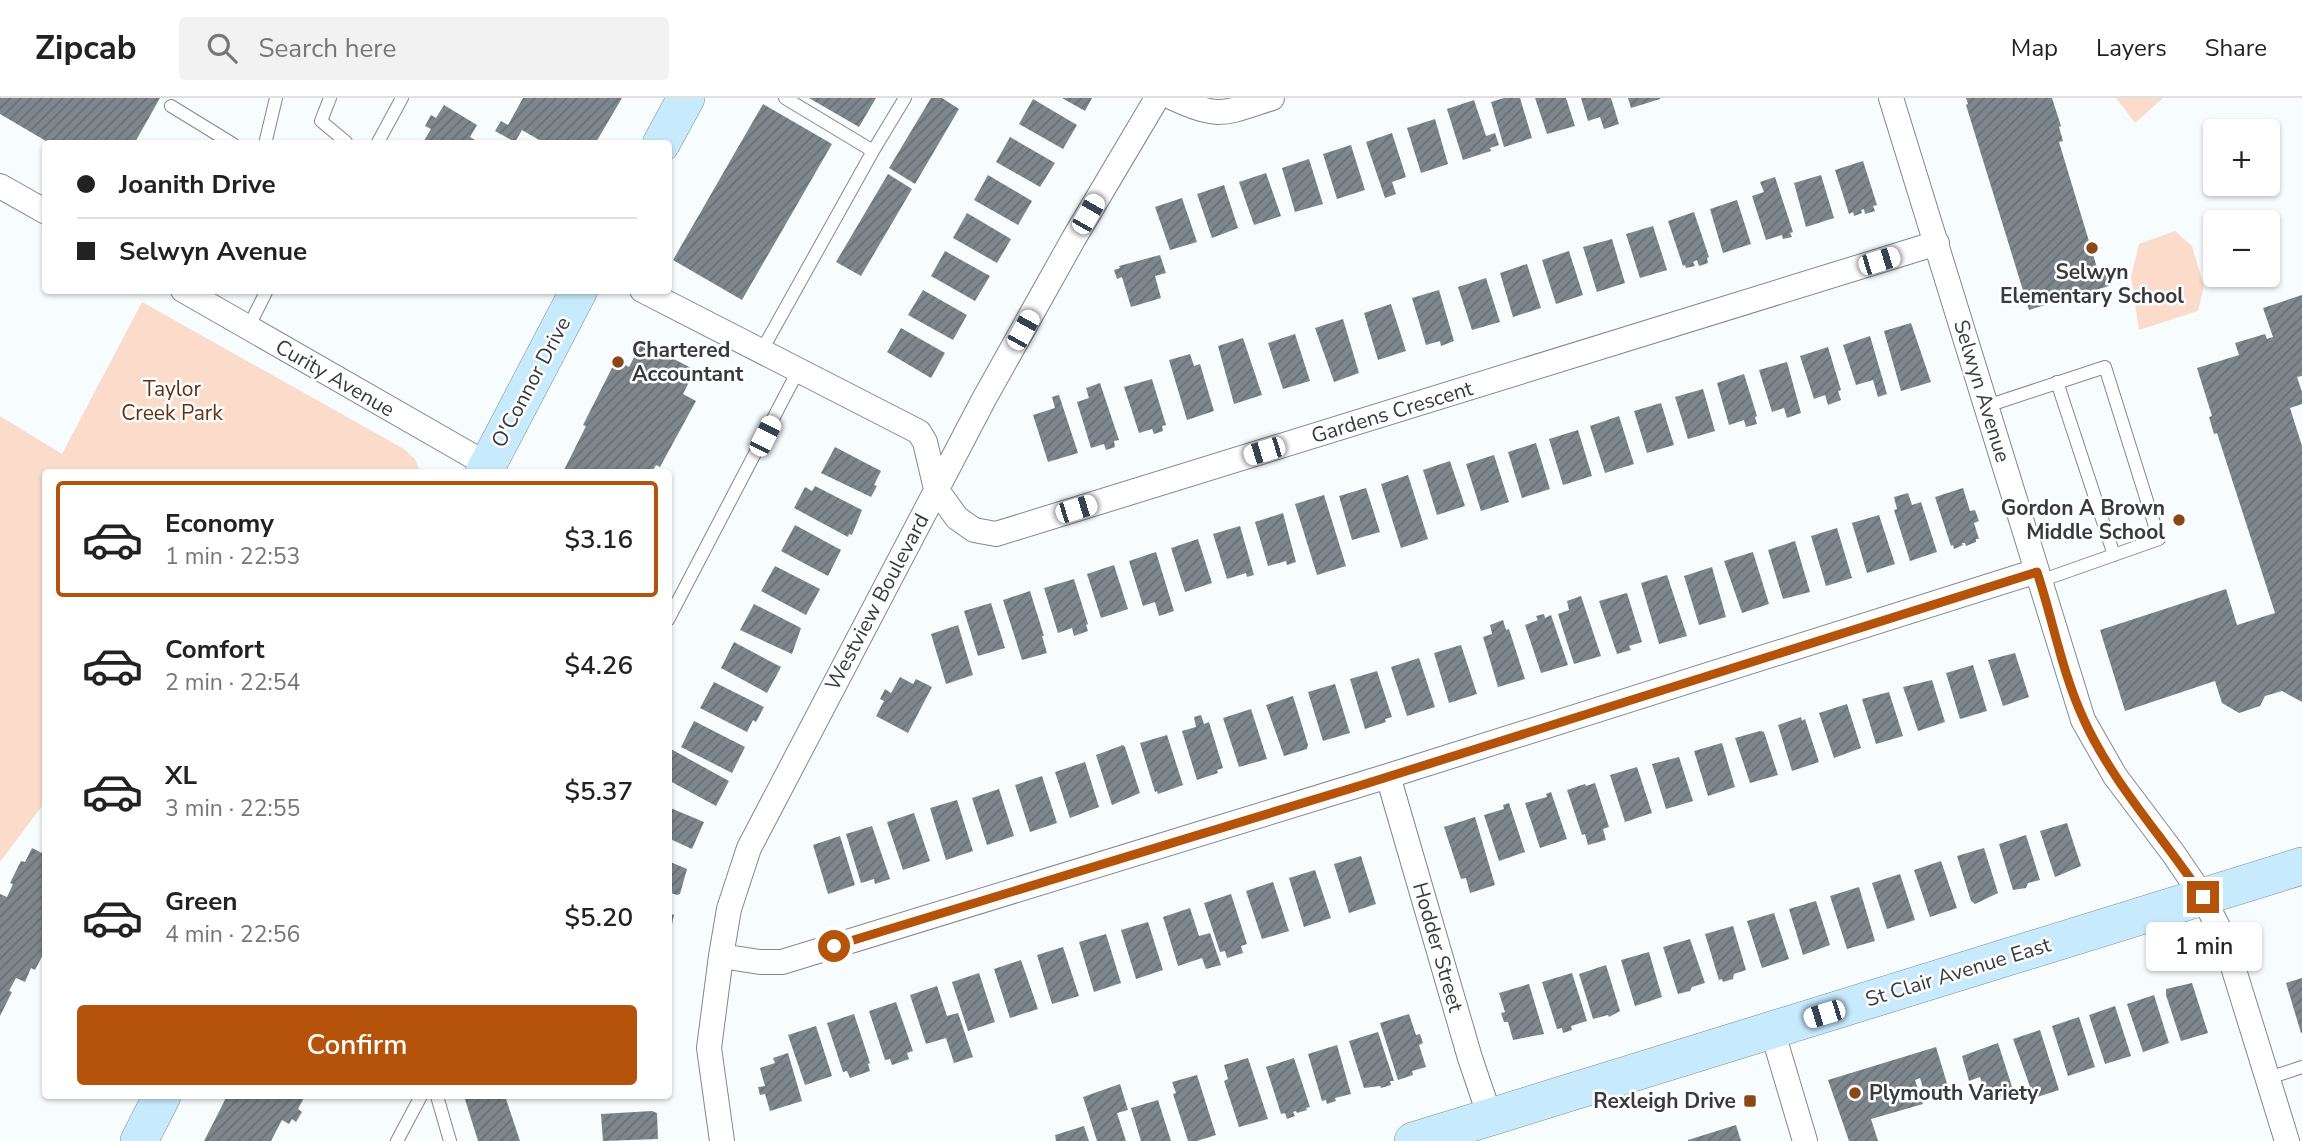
<!DOCTYPE html>
<html lang="en">
<head>
<meta charset="utf-8">
<style>
	:root { --surface:#fff; --page:#f2f2f2; --text:#222; --muted:#767676; --line:#e0e0e0; --accent:#b45309 }
	body { margin:0; font-family:"Nunito Sans",sans-serif; background:var(--page); color:var(--text); height:100vh; display:flex; flex-direction:column; font-size:26px; white-space:nowrap }
	* { box-sizing:border-box; margin:0 }
	p { font-size:23px; color:var(--muted) }
	.icon { flex:none; width:38px; height:38px; fill:none; stroke:currentColor; stroke-width:2; stroke-linecap:round; stroke-linejoin:round }
	.map { position:relative; flex:1; overflow:hidden }
	.details { position:absolute; left:42px; top:371px; width:630px; height:630px; display:flex; flex-direction:column; background:var(--surface); border-radius:7px; box-shadow:0 2px 5px #0004 }
	.details>* { flex:none }
	.guide { position:absolute; left:42px; top:42px; width:630px; height:154px; border-radius:7px; box-shadow:0 2px 5px #0004; display:grid; align-content:center; height:154px; padding:0 35px; background:var(--surface) }
	.buttons { position:absolute; left:2203px; top:21px; display:grid; gap:14px }
	.buttons a { display:grid; place-items:center; width:77px; height:77px; border-radius:7px; background:var(--surface); box-shadow:0 2px 5px #0004; font-size:35px }
	.end { position:absolute; width:32px; height:32px; margin:-16px; border:9px solid #b45309; background:#fff; box-shadow:0 0 0 4px #fff }
	.from { border-radius:50% }
	.bubble { position:absolute; height:49px; border-radius:7px; background:var(--surface); box-shadow:0 2px 5px #0004; font-size:23px; font-weight:600; line-height:49px; text-align:center }
	.car { position:absolute; width:21px; height:42px; margin:-21px -10px; border-radius:9px; box-shadow:0 0 5px 2px #0007; background:linear-gradient(#fff 24%,#345 0 40%,#fff 0 76%,#345 0 86%,#fff 0) }
	.guide b { display:flex; align-items:center; gap:24px; height:66px; font-size:26px }
	.guide b+b { border-top:2px solid var(--line) }
	.guide i { width:18px; height:18px; background:var(--text) }
	ul { padding:12px 0 0; list-style:none }
	li { display:flex; align-items:center; gap:21px; height:116px; margin:0 14px 10px; padding:0 21px; border:4px solid transparent; border-radius:7px }
	li div { flex:1 }
	li b { display:block; font-size:26px }
	li em { font-style:normal; font-weight:600 }
	li.selected { border-color:var(--accent) }
	li>.icon { width:63px; height:63px; stroke-width:1.5 }
	.action { display:flex; gap:14px; margin-top:auto; padding:14px 35px }
	.action a { flex:1; height:80px; border-radius:7px; background:var(--accent); color:#fff; font-size:28px; font-weight:600; line-height:80px; text-align:center }
	header { display:flex; align-items:center; gap:42px; box-sizing:border-box; height:98px; padding:0 35px; background:var(--surface); border-bottom:2px solid var(--line) }
	header strong { font-size:33px }
	nav { display:flex; gap:38px; margin-inline-start:auto; font-size:24px }
	.search { width:490px; height:63px; background:var(--page); display:flex; align-items:center; gap:18px; box-sizing:border-box; padding:0 24px; border-radius:7px; color:var(--muted); font-size:26px }
	.map>svg:first-child { display:block }
	.park { fill:#fbdccb }
	.building { fill:url(#building-hatch) }
	.lines { fill:none; stroke-linecap:round; stroke-linejoin:round }
	.service-casing { stroke:#80898f; stroke-width:14 }
	.minor-casing { stroke:#80898f; stroke-width:26 }
	.secondary-casing { stroke:#80898f; stroke-width:38 }
	.service { stroke:#fff; stroke-width:12 }
	.minor { stroke:#fff; stroke-width:24 }
	.secondary { stroke:#c7eafc; stroke-width:37 }
	.route { stroke:#b45309; stroke-width:9 }
	.poi-dot { fill:#8a4718; stroke:#fff; stroke-width:2.5 }
	.labels { text-anchor:middle; dominant-baseline:central; stroke-width:5; stroke-linejoin:round; paint-order:stroke }
	.poi-label { font-size:21px; font-weight:bold; fill:#373b3d; stroke:#fff; text-anchor:start }
	.street-label { font-size:21px; fill:#373b3d; stroke:#fff }
	.park-label { font-size:21px; fill:#603110; stroke:#fff }
</style>
</head>
<body>
<header>
<strong>Zipcab</strong>
<div class="search"><svg class="icon" aria-label="search" viewBox="0 0 24 24"><circle cx="10" cy="10" r="6"/><path d="M15 15l6 6"/></svg>Search here</div>
<nav><a>Map</a><a>Layers</a><a>Share</a></nav>
</header>
<div class="map">
<svg width="2302" height="1043" viewBox="0 0 2302 1043">
	<defs>
		<pattern id="building-hatch" width="6" height="6" patternUnits="userSpaceOnUse" patternTransform="scale(1.75)"><rect width="6" height="6" fill="#7e878d"/><path d="M-1 1l2-2M0 6l6-6M5 7l2-2" fill="none" stroke="#687074"/></pattern>
	</defs>
	<rect width="100%" height="100%" fill="#f7fcfe"/>
	<!-- park -->
	<path class="park" d="M2116,0H2163L2135,25Z
		M2175,133L2192,148L2204,188L2198,213L2139,232L2131,179L2139,146Z
		M142,204L404,351L415,361L420,374H46L45,704L0,764V318L62,356Z"/>
	<!-- building -->
	<path class="building" d="M0,0H160L134,46H51L0,16Z
		M523,0H622L595,46H546L522,32L515,44L495,33L501,23L508,27Z
		M809,0H876L859,29Z
		M931,0H942L959,11L915,86L889,70Z
		M1062,0H1092L1085,13Z
		M1504,0H1520L1532,40L1504,49L1491,4Z
		M1535,0H1566L1575,28L1547,36Z
		M1581,0H1611L1619,26L1604,31L1600,19L1588,23Z
		M1628,0H1660V1L1631,10Z
		M1966,0H2052L2061,28L2059,29L2063,43L2059,44L2098,173L2104,171L2109,188L2029,212L1966,7L1968,6Z
		M1033,1L1077,27L1063,51L1019,26Z
		M1474,2L1486,38L1495,35L1499,47L1490,50L1491,53L1463,62L1447,11Z
		M763,6L832,46L742,202L673,162Z
		M444,7L477,27L470,39L481,46H422L431,31L425,28L431,17L436,20Z
		M1435,21L1448,66L1421,75L1407,30Z
		M1392,35L1406,79L1392,84L1396,96L1385,100L1366,44Z
		M1010,39L1055,65L1040,89L996,64Z
		M1351,47L1365,92L1337,101L1323,56Z
		M1309,61L1323,106L1295,114L1282,70Z
		M1863,63L1877,107L1873,108L1875,113L1865,116L1864,111L1861,112L1862,115L1854,118L1853,114L1849,116L1835,72Z
		M1266,75L1281,118L1254,127L1239,84Z
		M888,76L912,91L861,178L836,164Z
		M988,77L1032,103L1018,127L974,102Z
		M1821,77L1834,120L1806,129L1794,85Z
		M1775,79L1793,134L1790,135L1792,139L1783,141L1782,137L1766,142L1752,98L1764,94L1760,84Z
		M1224,87L1238,130L1212,140L1197,96Z
		M1182,100L1197,144L1170,152L1155,109Z
		M1737,102L1751,146L1723,155L1710,111Z
		M1694,114L1709,159L1707,160L1708,165L1699,168L1697,162L1693,164L1695,168L1686,170L1685,167L1683,168L1668,123Z
		M967,115L1011,141L997,165L953,140Z
		M1653,128L1667,172L1640,180L1626,136Z
		M1612,141L1625,185L1597,194L1583,149Z
		M945,153L990,178L975,203L931,178Z
		M1569,153L1583,197L1556,206L1542,162Z
		M1160,157L1166,175L1155,178L1161,200L1131,209L1122,179L1117,181L1114,172L1120,170L1119,168Z
		M1527,166L1541,210L1513,219L1500,175Z
		M1486,180L1500,224L1472,232L1458,189Z
		M923,192L967,217L953,242L908,217Z
		M1439,192L1454,243L1441,248L1440,243L1426,247L1412,200Z
		M2302,197V278L2297,279L2302,294V306L2290,310L2302,348V604L2282,593L2265,598L2260,608L2239,615L2222,605L2215,583L2125,613L2100,532L2226,491L2237,527L2275,515L2217,335L2214,336L2209,319L2212,318L2197,270L2239,257L2235,245L2265,236L2267,241L2273,239L2263,210Z
		M1391,206L1406,253L1378,262L1364,215Z
		M1343,221L1359,275L1334,284L1315,230Z
		M1911,225L1931,284L1901,293L1884,233Z
		M901,230L945,255L931,280L887,254Z
		M1295,236L1310,283L1283,291L1268,245Z
		M1870,238L1887,296L1878,299L1873,282L1856,287L1843,247Z
		M1243,240L1262,297L1234,306L1218,248Z
		M642,244L671,262L672,260L695,272L683,296L696,303L660,369L656,367L652,374H563L586,328L583,327L616,262L629,269Z
		M1828,249L1841,292L1838,293L1841,302L1828,307L1825,297L1814,301L1800,258Z
		M1190,256L1194,268L1200,266L1214,313L1187,322L1169,262Z
		M1787,264L1801,315L1787,320L1784,310L1772,314L1759,272Z
		M1744,276L1757,318L1755,319L1757,326L1746,329L1744,322L1729,327L1717,285Z
		M1152,281L1166,327L1162,328L1163,333L1154,336L1152,331L1139,335L1124,289Z
		M1100,285L1119,342L1114,343L1115,349L1106,352L1104,346L1091,350L1077,304L1089,300L1086,290Z
		M1703,291L1715,333L1688,341L1675,299Z
		M1059,297L1078,355L1048,364L1033,317L1055,310L1052,299Z
		M1661,305L1674,347L1647,355L1634,313Z
		M1619,318L1634,366L1605,375L1590,328Z
		M1578,332L1592,378L1563,387L1549,341Z
		M1536,345L1550,391L1522,400L1508,354Z
		M835,349L881,373L874,387L877,388L871,399L821,375Z
		M1494,357L1509,404L1481,413L1466,366Z
		M1450,363L1465,408L1437,417L1423,372Z
		M1408,377L1428,441L1401,450L1381,386Z
		M815,388L862,412L852,437L849,436L848,439L794,410L805,389L812,393Z
		M1366,390L1380,434L1352,442L1339,398Z
		M1963,390L1970,413L1975,412L1979,423L1974,425L1979,441H1976V444L1966,448L1965,445H1962L1963,447L1954,451L1953,447L1951,448L1935,399Z
		M1908,395L1912,407L1921,404L1937,454L1910,463L1894,412L1897,411L1894,399Z
		M1324,397L1346,468L1317,477L1295,406Z
		M1283,415L1296,464L1287,467L1286,463L1268,468L1255,424Z
		M1879,417L1895,466L1867,475L1852,425Z
		M795,427L841,452L828,478L781,453Z
		M1240,428L1254,477L1247,479L1246,475L1227,481L1213,436Z
		M1837,430L1852,480L1826,488L1811,438Z
		M1198,441L1212,485L1185,494L1171,450Z
		M1795,443L1810,494L1783,501L1768,452Z
		M1156,454L1174,513L1159,518L1155,504L1143,508L1129,463Z
		M1753,454L1769,506L1742,515L1724,463Z
		M1114,467L1128,511L1101,520L1087,476Z
		M775,468L820,491L806,517L761,493Z
		M1712,469L1726,519L1699,527L1684,478Z
		M1667,477L1687,538L1659,546L1641,485Z
		M1074,481L1088,526L1086,527L1088,533L1074,538L1072,530L1058,535L1044,490Z
		M1030,493L1044,538H1042L1047,555L1022,562L1003,502Z
		M1627,495L1642,544L1629,548L1631,552L1617,556L1599,503Z
		M1581,498L1601,558L1574,566L1558,516L1569,512L1567,503Z
		M991,505L1005,550L978,558L964,513Z
		M754,506L801,530L792,556L740,532Z
		M1544,516L1545,520L1551,517L1568,567L1541,575L1525,527L1538,522L1536,518Z
		M1503,522L1506,532L1509,531L1525,581L1498,589L1483,539L1492,536L1490,527Z
		M958,527L973,577L946,586L931,536Z
		M734,544L781,569L767,595L721,570Z
		M1461,547L1477,596L1449,605L1434,555Z
		M2015,555L2029,599L2003,608L1988,562Z
		M1419,560L1435,609L1407,618L1391,569Z
		M1973,567L1987,613L1960,621L1946,575Z
		M1377,573L1392,619L1385,621L1386,624L1365,631L1350,581Z
		M900,579L913,586L916,581L932,589L908,635L876,618L884,603L880,601L885,591L891,595Z
		M1932,582L1945,624L1918,633L1903,589Z
		M714,584L764,609L756,624L753,622L747,634L700,610Z
		M1335,586L1350,635L1323,643L1308,594Z
		M1889,594L1903,638L1876,646L1862,601Z
		M1293,598L1308,647L1307,651L1284,658L1266,607Z
		M1847,606L1861,650L1834,660L1819,615Z
		M1251,611L1267,661L1239,669L1223,620Z
		M1201,617L1204,626L1209,624L1223,670L1217,672L1218,675L1197,682L1182,633L1196,629L1194,619Z
		M1801,619L1802,623L1805,621L1819,664L1792,673L1778,627Z
		M694,623L745,649L732,675L681,649Z
		M1760,633L1764,634L1778,677L1750,685L1735,640Z
		M1167,637L1183,687L1158,696L1157,693L1155,694L1140,645Z
		M1722,645L1735,689L1708,698L1694,653Z
		M1123,647L1125,649L1140,695L1112,707L1096,657Z
		M669,650L729,683L716,708L668,682Z
		M1679,659L1693,703L1666,711L1652,666Z
		M1085,664L1099,709L1070,720L1055,674Z
		M1637,669L1652,715L1625,724L1610,677Z
		M1042,678L1057,725L1030,734L1015,687Z
		M1595,685L1609,729L1603,731L1606,742L1588,747L1585,736L1582,737L1567,692L1585,686L1586,688Z
		M999,691L1014,738L987,747L972,700Z
		M1551,694L1567,741L1540,750L1525,705L1547,699L1546,696Z
		M957,702L973,753L946,762L930,710Z
		M1509,705L1525,754L1499,763L1484,717L1504,711L1503,707Z
		M668,709L704,724L692,751L668,740Z
		M914,715L930,763L903,772L887,724Z
		M1475,719L1495,787L1470,795L1466,780L1461,781L1444,729Z
		M2067,725L2081,768L2055,779L2040,733Z
		M872,728L890,781L875,786L874,781L861,785L846,736Z
		M2026,737L2040,782L2028,785L2026,790L2013,792L1999,746Z
		M840,738L855,787L828,796L813,747Z
		M32,750L46,757V845L43,849L46,851L35,872L31,870L25,884L16,880L9,893L12,894L0,918V796L7,799L13,786L10,785L21,763L25,764Z
		M1984,750L1998,795L1975,806L1971,803L1957,758Z
		M1361,758L1376,806L1349,815L1334,766Z
		M668,763L687,771L680,796L677,797L668,794Z
		M1941,763L1957,810L1930,819L1914,772Z
		M1315,772L1331,820L1304,829L1289,780Z
		M1900,776L1915,822L1887,831L1872,785Z
		M1273,784L1289,833L1262,841L1246,793Z
		M1859,789L1875,843L1847,851L1830,798Z
		M1231,796L1247,846L1241,848L1243,855L1227,860L1225,853L1220,854L1204,805Z
		M1816,803L1830,847L1803,857L1789,811Z
		M1190,810L1199,838L1210,835L1221,867L1206,871L1202,860L1178,868L1163,819Z
		M668,814L674,817L670,836H668Z
		M1774,815L1789,861L1762,870L1747,823Z
		M1148,824L1163,872L1136,881L1121,832Z
		M1733,828L1746,872L1734,876L1733,881L1723,884L1722,881L1719,882L1705,836Z
		M1106,836L1121,885L1094,894L1079,844Z
		M1690,841L1705,885L1692,889L1690,893L1678,896L1663,849Z
		M1063,849L1079,898L1052,906L1037,857Z
		M1649,854L1662,899L1635,908L1621,862Z
		M1021,862L1038,911L1010,920L994,871Z
		M1606,867L1620,913L1609,919L1608,917L1593,921L1579,876Z
		M979,875L995,924L968,933L952,884Z
		M1572,875L1587,923L1571,928L1572,932L1563,935L1562,930L1557,931L1542,884Z
		M2302,880V935H2301L2286,885Z
		M2192,885L2208,935L2181,943L2166,897V891Z
		M1529,886L1544,936L1513,942L1508,924H1504L1501,915L1505,914L1499,895Z
		M937,888L947,918L958,915L973,959L954,965L946,940L926,946L910,897Z
		M2154,897L2169,945L2143,954L2127,906Z
		M896,904L913,953L907,955L909,961L892,967L890,961L885,962L869,913Z
		M2115,908L2131,958L2105,966L2089,917Z
		M854,916L870,965L868,966L870,973L850,980L847,973L843,974L827,925Z
		M1409,916L1416,937L1420,936L1423,945L1419,947L1426,969L1412,973L1413,977L1398,982L1380,925Z
		M2079,919L2095,969L2068,978L2052,928Z
		M816,928L832,978L805,987L788,937Z
		M2040,932L2059,992L2034,1000L2013,941Z
		M1378,934L1394,983H1390L1391,987L1381,990L1380,988L1364,990L1349,943Z
		M1998,945L2014,995L1988,1003L1980,979L1969,983L1962,958Z
		M1337,947L1351,996L1335,1000L1336,1003L1327,1006L1326,1002L1322,1003L1308,956Z
		M1936,949L1949,992L1926,1000L1920,980L1915,982L1923,1006L1871,1021L1878,1043H1849L1828,982Z
		M788,955L802,1003L770,1013L765,996L760,997L758,989L765,988L760,970L775,965L773,960Z
		M1248,960L1268,1021L1239,1029L1224,983L1228,981L1224,967Z
		M1294,960L1310,1009L1306,1010L1307,1012L1297,1015L1296,1013L1293,1014L1295,1018L1287,1021L1285,1015L1281,1016L1266,969Z
		M1197,977L1216,1037L1197,1043H1188L1173,996L1176,995L1172,984Z
		M1120,986L1128,1012L1117,1015L1126,1043H1097L1083,999Z
		M227,998H305L298,1011L302,1014L296,1024L292,1021L289,1026L282,1022L271,1043H204Z
		M464,998H505L520,1043H478Z
		M1158,1002L1171,1043H1141L1131,1010Z
		M652,1013L657,1015L658,1041L603,1043L601,1016Z
		M1736,1027L1741,1043H1688V1042Z
		M1084,1028L1089,1043H1056L1055,1037Z"/>
	<g class="lines">
		<defs>
			<path id="service" d="M330,0L321,23L346,44L345,46
				M171,8L233,46
				M265,46L276,0
				M377,46L402,0
				M873,53L905,0
				M248,230L267,192
				M762,252L873,53L785,0
				M2057,284L2114,457
				M1987,308L2105,269L2159,441L2040,483
				M668,522L799,271
				M2269,980L2302,969
				M437,998L450,1043
				M397,1043L421,998"/>
			<path id="minor" d="M1173,0C1220,22 1225,15 1272,0
				M1891,0L2083,622L2115,678L2173,755L2203,799L2225,843L2287,1043
				M0,88L46,114
				M183,192L488,367
				M642,192L919,334L925,344L936,391L957,420L974,432L996,436L1937,145
				M1388,678L1470,960L1490,1019
				M721,858L760,864H782L1388,678L2037,473
				M1772,932L1805,1043
				M722,1043L709,950L721,858L729,811L749,750L984,301L1074,140L1157,0"/>
			<path id="secondary" d="M661,46L686,0
				M484,374L579,192
				M139,1043L162,998
				M1413,1043L2302,768"/>
		</defs>
		<!-- service casing -->
		<use href="#service" class="service-casing"/>
		<!-- minor casing -->
		<use href="#minor" class="minor-casing"/>
		<!-- secondary casing -->
		<use href="#secondary" class="secondary-casing"/>
		<!-- service -->
		<use href="#service" class="service"/>
		<!-- minor -->
		<use href="#minor" class="minor"/>
		<!-- secondary -->
		<use href="#secondary" class="secondary"/>
	</g>
	<g class="lines">
		<!-- route -->
		<path class="route" d="M834,848L1362,687L2037,474C2053,522 2062,575 2084,622C2113,686 2164,740 2203,799"/>
	</g>
	<!-- markers -->
	<g class="poi-dot">
		<circle cx="2092" cy="150" r="7"/>
		<circle cx="618" cy="264" r="7"/>
		<circle cx="2179" cy="422" r="7"/>
		<circle cx="1855" cy="995" r="7"/>
		<rect x="1743" y="996" width="14" height="14" rx="3.5"/>
	</g>
	<g class="labels">
		<!-- poi labels -->
		<g class="poi-label">
			<text x="2092" y="174" text-anchor="middle">Selwyn<tspan x="2092" dy="24">Elementary School</tspan></text>
			<text x="632" y="252">Chartered<tspan x="632" dy="24">Accountant</tspan></text>
			<text x="2165" y="410" text-anchor="end">Gordon A Brown<tspan x="2165" dy="24">Middle School</tspan></text>
			<text x="1869" y="995">Plymouth Variety</text>
			<text x="1736" y="1003" text-anchor="end">Rexleigh Drive</text>
		</g>
		<!-- street labels -->
		<g class="street-label">
			<text transform="translate(335 280) rotate(30)">Curity Avenue</text>
			<text transform="translate(531 284) rotate(-62)">O'Connor Drive</text>
			<text transform="translate(1982 293) rotate(73)">Selwyn Avenue</text>
			<text transform="translate(1392 314) rotate(-17)">Gardens Crescent</text>
			<text transform="translate(877 504) rotate(-62)">Westview Boulevard</text>
			<text transform="translate(1438 849) rotate(74)">Hodder Street</text>
			<text transform="translate(1958 874) rotate(-17)">St Clair Avenue East</text>
		</g>
		<!-- park labels -->
		<g class="park-label">
			<text x="172" y="291">Taylor<tspan x="172" dy="24">Creek Park</tspan></text>
		</g>
	</g>
</svg>
<div class="buttons">
<a>+</a>
<a>−</a>
</div>
<i class="end from" style="left:834px;top:848px"></i>
<i class="end" style="left:2203px;top:799px"></i>
<div class="bubble" style="left:2146px;top:824px;width:116px">1 min</div>
<i class="car" style="left:1088px;top:116px;rotate:30deg"></i>
<i class="car" style="left:1879px;top:163px;rotate:73deg"></i>
<i class="car" style="left:1023px;top:232px;rotate:29deg"></i>
<i class="car" style="left:765px;top:338px;rotate:27deg"></i>
<i class="car" style="left:1264px;top:353px;rotate:253deg"></i>
<i class="car" style="left:1076px;top:411px;rotate:73deg"></i>
<i class="car" style="left:1824px;top:916px;rotate:253deg"></i>
<div class="guide">
<b><i class="from"></i>Joanith Drive</b>
<b><i></i>Selwyn Avenue</b>
</div>
<section class="details">
<ul>
<li class="selected"><svg class="icon" aria-label="car" viewBox="0 0 24 24"><path d="M5 17H2v-5l4-1 3-4h7l3 4 3 1v5h-3M9 17h6M6 11h13"/><circle cx="7" cy="17" r="2"/><circle cx="17" cy="17" r="2"/></svg><div><b>Economy</b><p>1 min · 22:53</p></div><em>$3.16</em></li>
<li><svg class="icon" aria-label="car" viewBox="0 0 24 24"><path d="M5 17H2v-5l4-1 3-4h7l3 4 3 1v5h-3M9 17h6M6 11h13"/><circle cx="7" cy="17" r="2"/><circle cx="17" cy="17" r="2"/></svg><div><b>Comfort</b><p>2 min · 22:54</p></div><em>$4.26</em></li>
<li><svg class="icon" aria-label="car" viewBox="0 0 24 24"><path d="M5 17H2v-5l4-1 3-4h7l3 4 3 1v5h-3M9 17h6M6 11h13"/><circle cx="7" cy="17" r="2"/><circle cx="17" cy="17" r="2"/></svg><div><b>XL</b><p>3 min · 22:55</p></div><em>$5.37</em></li>
<li><svg class="icon" aria-label="car" viewBox="0 0 24 24"><path d="M5 17H2v-5l4-1 3-4h7l3 4 3 1v5h-3M9 17h6M6 11h13"/><circle cx="7" cy="17" r="2"/><circle cx="17" cy="17" r="2"/></svg><div><b>Green</b><p>4 min · 22:56</p></div><em>$5.20</em></li>
</ul>
<div class="action"><a>Confirm</a></div>
</section>
</div>
</body>
</html>
